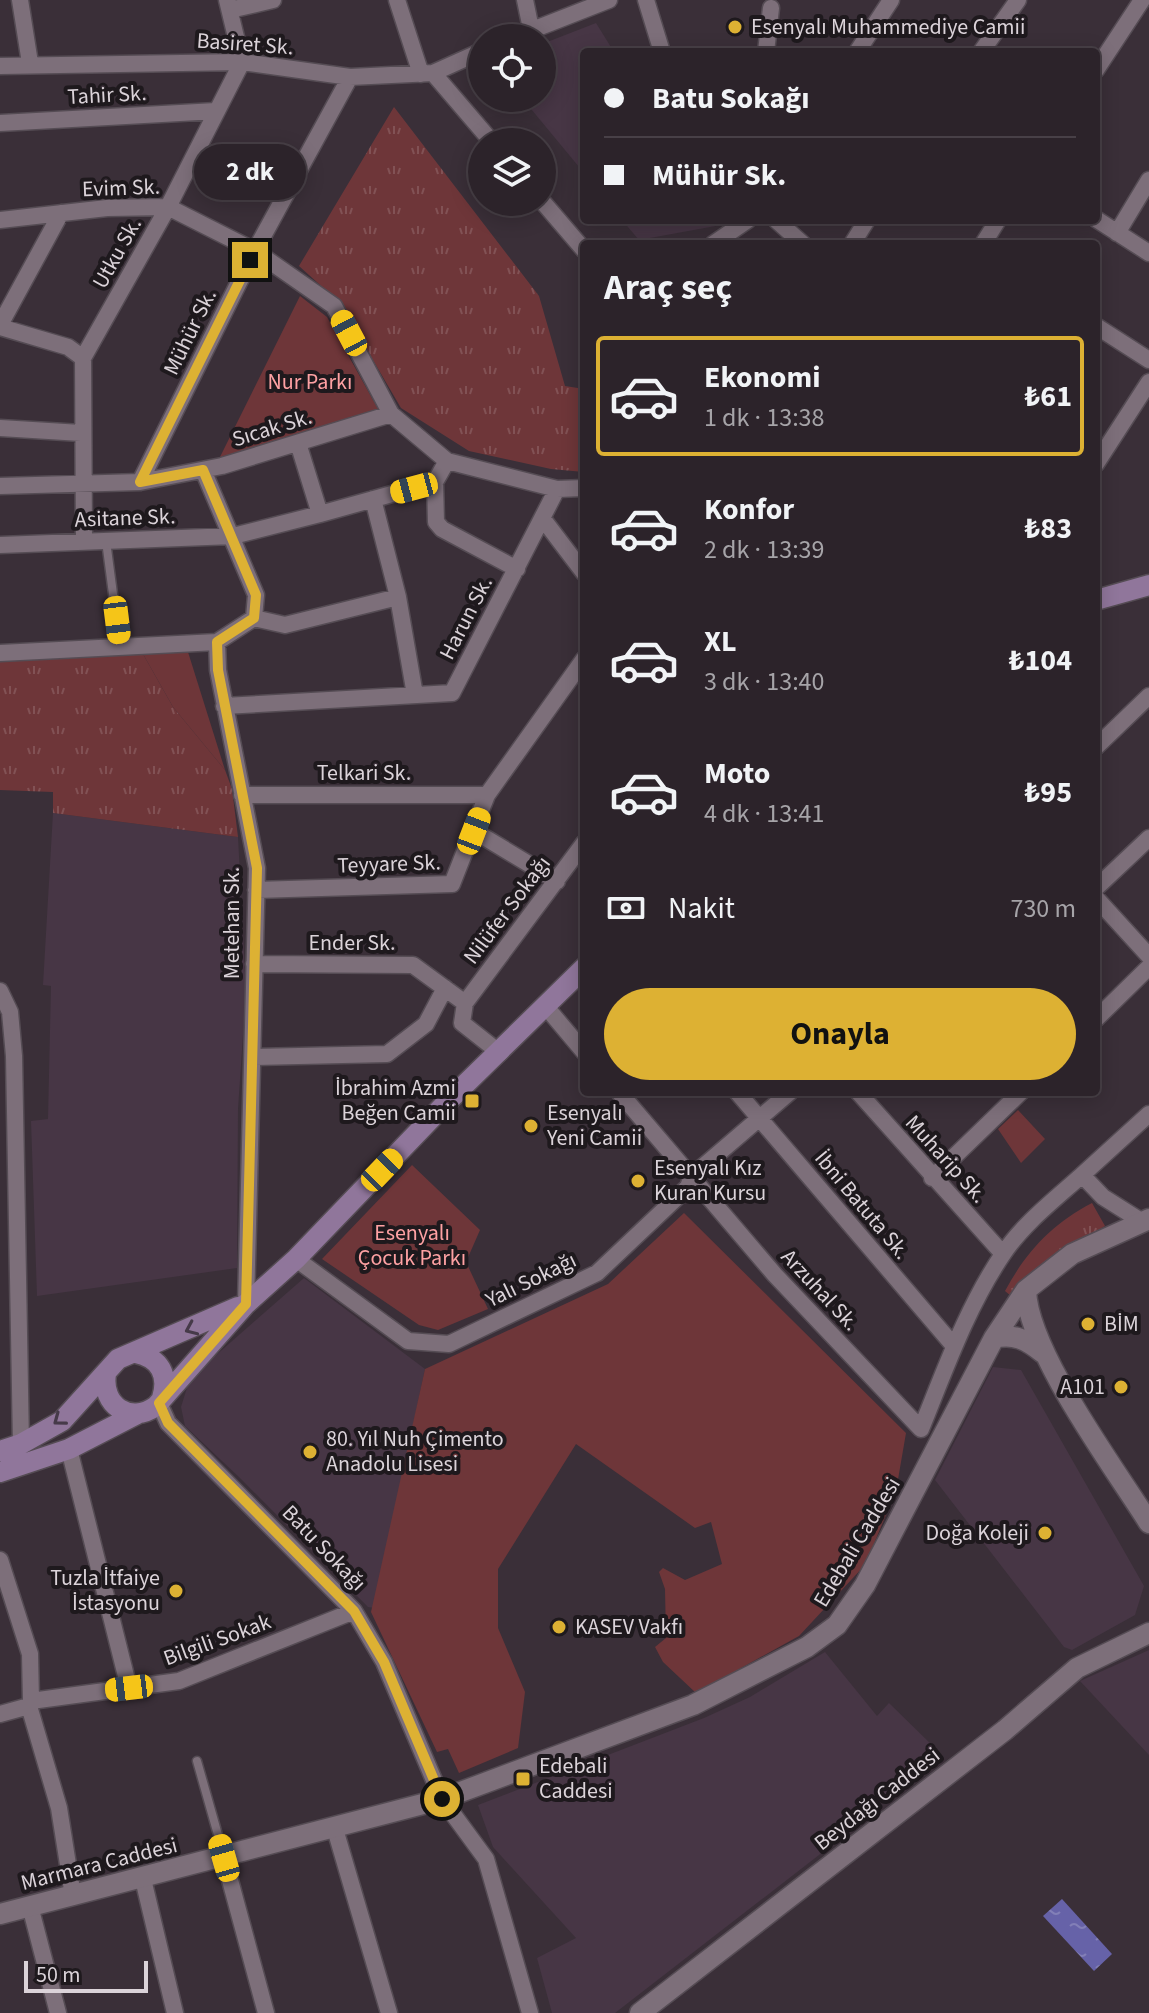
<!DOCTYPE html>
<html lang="tr">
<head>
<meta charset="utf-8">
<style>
	:root { --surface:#2c232a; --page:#382f36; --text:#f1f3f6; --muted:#a6a4a8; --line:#484047; --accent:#ddb133 }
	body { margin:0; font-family:"Source Sans 3",sans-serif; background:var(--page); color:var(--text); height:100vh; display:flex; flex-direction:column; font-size:30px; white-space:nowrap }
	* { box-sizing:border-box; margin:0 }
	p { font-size:26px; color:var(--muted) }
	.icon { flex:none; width:44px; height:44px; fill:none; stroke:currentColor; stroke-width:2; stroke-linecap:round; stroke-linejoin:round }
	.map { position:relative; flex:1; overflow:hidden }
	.sheet { position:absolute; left:580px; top:240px; width:520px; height:856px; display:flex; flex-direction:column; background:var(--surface); border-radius:8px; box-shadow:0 4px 20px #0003,0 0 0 2px var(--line) }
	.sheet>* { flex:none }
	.banner { position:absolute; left:580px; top:48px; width:520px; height:176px; border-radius:8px; box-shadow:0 4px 20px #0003,0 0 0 2px var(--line); display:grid; align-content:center; height:176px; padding:0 24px; background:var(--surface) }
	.fabs { position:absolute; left:468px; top:24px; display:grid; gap:16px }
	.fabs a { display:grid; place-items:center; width:88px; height:88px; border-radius:50%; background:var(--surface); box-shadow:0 4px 20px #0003,0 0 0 2px var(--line); font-size:40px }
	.scale { position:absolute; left:24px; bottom:20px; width:124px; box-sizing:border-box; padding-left:8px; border:4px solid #dbd3d9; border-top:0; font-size:22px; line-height:28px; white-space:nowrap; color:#dbd3d9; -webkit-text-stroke:6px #1e191d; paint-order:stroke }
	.end { position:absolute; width:36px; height:36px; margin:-18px; border:10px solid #ddb133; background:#111; box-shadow:0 0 0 4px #111 }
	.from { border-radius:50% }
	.bubble { position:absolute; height:56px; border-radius:28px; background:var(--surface); box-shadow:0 4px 20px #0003,0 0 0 2px var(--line); font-size:26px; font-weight:700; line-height:56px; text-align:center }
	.car { position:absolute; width:24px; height:48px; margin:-24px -12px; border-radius:10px; box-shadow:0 0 6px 2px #0007; background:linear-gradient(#f5c518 24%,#345 0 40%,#f5c518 0 76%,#345 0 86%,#f5c518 0) }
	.banner b { display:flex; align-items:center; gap:28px; height:76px; font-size:30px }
	.banner b+b { border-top:2px solid var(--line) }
	.banner i { width:20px; height:20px; background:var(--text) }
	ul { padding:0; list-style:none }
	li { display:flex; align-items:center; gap:24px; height:120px; margin:0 16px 12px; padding:0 8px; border:4px solid transparent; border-radius:8px }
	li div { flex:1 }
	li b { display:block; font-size:30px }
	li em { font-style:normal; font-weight:700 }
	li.current { border-color:var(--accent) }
	li>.icon { width:72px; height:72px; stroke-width:1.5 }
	h2 { padding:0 24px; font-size:36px; line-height:96px }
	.pay { display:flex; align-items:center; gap:20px; height:88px; padding:0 24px; font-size:30px }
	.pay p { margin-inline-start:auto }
	.primary-button { display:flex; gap:16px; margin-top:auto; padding:16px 24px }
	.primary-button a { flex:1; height:92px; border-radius:48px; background:var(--accent); color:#111; font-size:32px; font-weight:700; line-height:92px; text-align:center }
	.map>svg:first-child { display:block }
	.built { fill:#473645 }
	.grass { fill:url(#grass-tufts) }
	.park { fill:#6e3639 }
	.water { fill:url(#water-ripples) }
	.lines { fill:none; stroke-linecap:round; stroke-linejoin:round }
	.service-casing { stroke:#554c54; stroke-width:11 }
	.minor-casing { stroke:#554c54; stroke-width:19 }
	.tertiary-casing { stroke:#554c54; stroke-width:23 }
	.secondary-casing { stroke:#554c54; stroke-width:23 }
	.service { stroke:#7d6f7a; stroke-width:8 }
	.minor { stroke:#7d6f7a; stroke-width:16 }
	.tertiary { stroke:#7d6f7a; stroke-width:20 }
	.secondary { stroke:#90769b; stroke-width:20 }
	.oneway { stroke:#463a49 }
	.route { stroke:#ddb133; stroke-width:10 }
	.poi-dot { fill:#ddb133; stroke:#1e191d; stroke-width:3 }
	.labels { text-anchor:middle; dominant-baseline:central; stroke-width:8; stroke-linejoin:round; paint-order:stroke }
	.poi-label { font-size:22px; fill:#dbd3d9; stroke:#1e191d; text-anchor:start }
	.street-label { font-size:22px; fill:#dbd3d9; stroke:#1e191d }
	.park-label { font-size:22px; fill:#fea1a3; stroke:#1e191d }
</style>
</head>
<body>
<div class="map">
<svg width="1149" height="2013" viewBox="0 0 1149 2013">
	<defs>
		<pattern id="grass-tufts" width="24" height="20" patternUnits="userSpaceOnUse" patternTransform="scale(2)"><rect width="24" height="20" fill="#6e3639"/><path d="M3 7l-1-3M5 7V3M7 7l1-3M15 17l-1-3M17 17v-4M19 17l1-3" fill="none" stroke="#825255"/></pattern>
		<pattern id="water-ripples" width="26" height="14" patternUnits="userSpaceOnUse" patternTransform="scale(2)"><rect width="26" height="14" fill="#6662a8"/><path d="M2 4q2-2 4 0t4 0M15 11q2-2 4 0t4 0" fill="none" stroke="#827fb7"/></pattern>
	</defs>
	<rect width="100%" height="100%" fill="#3a2f38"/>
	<!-- built -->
	<path class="built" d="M596,23L614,52H584V173L522,98H542V44Z
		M622,220H729L732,223L639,240Z
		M53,813L238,837L246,991L238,1109L237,1268L37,1296L31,1121L48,1119L51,986L43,985Z
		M304,1278L425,1369L374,1608L368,1607L240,1478L185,1426L181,1407L190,1378Z
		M993,1367L1021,1370L1144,1586L1135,1615L1072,1650L1064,1647L935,1480Z
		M1149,1650V1755L1080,1681Z
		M825,1652L877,1716L889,1703L935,1748L819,1855L615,2013H552L537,1958L576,1938L493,1847L478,1805L704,1718L750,1697Z"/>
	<!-- grass -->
	<path class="grass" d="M394,107L539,296L565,386L584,389V472L551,469L469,451L401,408L339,302L299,266Z
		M143,654L173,707L225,770L232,789L238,837L53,813V792L0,790V660Z
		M1092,1203L1105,1226L1034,1270L1011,1296L1005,1291C1026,1252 1052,1224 1092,1203Z"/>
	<!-- park -->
	<path class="park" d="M300,296L327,317L378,409L219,459Z
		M188,652L225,770L173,707L143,654Z
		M1018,1110L1045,1139L1021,1163L998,1129Z
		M412,1165L480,1230L466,1262L488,1309L438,1330L419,1325L322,1259Z
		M684,1213L906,1433L896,1491L865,1565L799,1636L696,1693L663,1662L655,1647L666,1638L665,1589L659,1572L663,1568L685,1580L722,1564L711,1522L695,1528L576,1444L498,1569V1628L525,1692L518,1748L459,1773L448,1749L437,1752L371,1612L425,1369L608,1284Z"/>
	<!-- water -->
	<path class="water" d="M1062,1899L1112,1954L1094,1971L1043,1916Z"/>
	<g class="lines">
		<defs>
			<path id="service" d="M106,541L120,647
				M197,1761L224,1856"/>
			<path id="minor" d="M20,0L30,63
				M397,0L421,74
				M525,0L531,29
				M646,0L662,52
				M230,10L273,0
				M512,38L609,0
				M766,52L771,8
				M857,52L891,0
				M981,52L1018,0
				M0,66L242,62L350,77L433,73L482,51
				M1096,70L1142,0
				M433,73L492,142
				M0,123L216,111
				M542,201L584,250
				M1096,219L1149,253
				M0,220L107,208L168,207L255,251L334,306L391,414
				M776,220L803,244
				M1117,233L1149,180
				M713,244L748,220
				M852,244L867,220
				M983,244L998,220
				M0,325L61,213
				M1096,326L1149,360
				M0,327L68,347L83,358
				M0,428L81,433
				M1096,464L1149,382
				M140,482L250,260L350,77
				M435,482L436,522L442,529L517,569
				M0,486L140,482L222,466L391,414L447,461L557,489L584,488
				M373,499L398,597
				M320,514L435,482L447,461
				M543,519L584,573
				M84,542L83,358L168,207L242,62L227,0
				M0,545L233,536L320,514L298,443
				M254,618L285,625L398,597L415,695
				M217,642L218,670L257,868L246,1304
				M0,653L217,642L254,618L256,595L203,470
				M224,706L452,693L557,489
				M1096,747L1149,696
				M242,795H487
				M474,831L557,881
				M1096,888L1149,838
				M256,890L452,884L487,795L584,659
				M1096,898L1149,956
				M254,964L413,965L465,1003L462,1023L500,1053
				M0,991L10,1012L14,1056L21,1444
				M465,1003L584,843
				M547,1008L584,1052
				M1096,1019L1149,967
				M255,1057L387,1054L426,1024L445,988
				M619,1092L775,1275L921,1429C945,1370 967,1307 1003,1254C1023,1224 1054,1200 1082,1175L1103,1197L1141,1221
				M737,1092L954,1346
				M858,1092L1003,1254
				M1082,1175L1149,1114
				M932,1178L1021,1092
				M296,1259L408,1341L449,1344L597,1273L688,1187L692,1176L790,1092
				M159,1403L168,1423L354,1611L384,1662L442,1799L486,1859L530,2013
				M69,1449L129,1688
				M0,1560L30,1654L31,1701
				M29,1706L59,1808L73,1896
				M0,1714L29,1706L31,1701L179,1681L354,1611
				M335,1829L389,2013
				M224,1858L266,2013
				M143,1879L175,2013
				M30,1906L58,2013"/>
			<path id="tertiary" d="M1026,1290C1028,1352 1114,1467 1149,1523
				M994,1338C1014,1333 1027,1340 1043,1353
				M0,1914L442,1799L693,1705L807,1647L837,1625L865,1585L994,1338L1026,1290L1072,1254L1149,1219
				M640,2013L1005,1730L1077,1668L1149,1633"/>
			<path id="secondary" d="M1096,600L1149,585
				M136,1353C160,1358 169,1375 162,1398
				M106,1374C101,1405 130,1425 156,1406L246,1304L296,1259L446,1103L584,968
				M0,1451L21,1444L62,1421L118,1359L238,1307
				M0,1472L69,1449L137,1414"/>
		</defs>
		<!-- service casing -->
		<use href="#service" class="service-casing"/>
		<!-- minor casing -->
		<use href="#minor" class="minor-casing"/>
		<!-- tertiary casing -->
		<use href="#tertiary" class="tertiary-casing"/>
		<!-- secondary casing -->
		<use href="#secondary" class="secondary-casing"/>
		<!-- service -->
		<use href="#service" class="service"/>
		<!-- minor -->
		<use href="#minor" class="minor"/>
		<!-- tertiary -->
		<use href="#tertiary" class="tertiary"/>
		<!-- secondary -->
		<use href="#secondary" class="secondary"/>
	</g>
	<!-- one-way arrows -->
	<defs><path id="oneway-chevron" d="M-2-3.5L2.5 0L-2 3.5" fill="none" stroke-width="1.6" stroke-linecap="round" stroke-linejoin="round" transform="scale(2)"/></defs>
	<g class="oneway">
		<use href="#oneway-chevron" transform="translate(191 1329) rotate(156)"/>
		<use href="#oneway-chevron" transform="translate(59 1420) rotate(143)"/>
	</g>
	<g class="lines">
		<!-- route -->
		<path class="route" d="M250,260L140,482L203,470L256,595L254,618L217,642L218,670L257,868L246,1304L159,1403L168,1423L354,1611L384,1662L442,1799"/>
	</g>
	<!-- markers -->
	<g class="poi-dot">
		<circle cx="735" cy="27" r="8"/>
		<rect x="464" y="1093" width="16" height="16" rx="4"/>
		<circle cx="531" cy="1126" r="8"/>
		<circle cx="638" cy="1181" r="8"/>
		<circle cx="1088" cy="1324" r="8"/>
		<circle cx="1121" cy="1387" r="8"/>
		<circle cx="310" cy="1452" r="8"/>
		<circle cx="1045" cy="1533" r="8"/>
		<circle cx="176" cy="1591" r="8"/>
		<circle cx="559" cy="1627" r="8"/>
		<rect x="515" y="1771" width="16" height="16" rx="4"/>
	</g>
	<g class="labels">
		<!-- poi labels -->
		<g class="poi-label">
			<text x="751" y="27">Esenyalı Muhammediye Camii</text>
			<text x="456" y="1088" text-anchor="end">İbrahim Azmi<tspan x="456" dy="25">Beğen Camii</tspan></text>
			<text x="547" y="1113">Esenyalı<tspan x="547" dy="25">Yeni Camii</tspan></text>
			<text x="654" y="1168">Esenyalı Kız<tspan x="654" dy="25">Kuran Kursu</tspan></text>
			<text x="1104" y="1324">BİM</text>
			<text x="1105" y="1387" text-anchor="end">A101</text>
			<text x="326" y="1439">80. Yıl Nuh Çimento<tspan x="326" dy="25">Anadolu Lisesi</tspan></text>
			<text x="1029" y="1533" text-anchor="end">Doğa Koleji</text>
			<text x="160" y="1578" text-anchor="end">Tuzla İtfaiye<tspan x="160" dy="25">İstasyonu</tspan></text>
			<text x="575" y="1627">KASEV Vakfı</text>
			<text x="539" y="1766">Edebali̇<tspan x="539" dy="25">Caddesi̇</tspan></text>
		</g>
		<!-- street labels -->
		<g class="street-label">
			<text transform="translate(245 44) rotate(4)">Basiret Sk.</text>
			<text transform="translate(107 95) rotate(-3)">Tahir Sk.</text>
			<text transform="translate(121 188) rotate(-2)">Evim Sk.</text>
			<text transform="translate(117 253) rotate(-61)">Utku Sk.</text>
			<text transform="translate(190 332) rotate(-64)">Mühür Sk.</text>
			<text transform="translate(272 428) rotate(-17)">Sıcak Sk.</text>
			<text transform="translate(125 518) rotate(-2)">Asitane Sk.</text>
			<text transform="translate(466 618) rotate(-63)">Harun Sk.</text>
			<text x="364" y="773">Telkari Sk.</text>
			<text transform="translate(389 864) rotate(-2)">Teyyare Sk.</text>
			<text transform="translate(507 910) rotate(-53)">Nilüfer Sokağı</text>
			<text transform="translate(232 923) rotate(-90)">Metehan Sk.</text>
			<text x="352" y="943">Ender Sk.</text>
			<text transform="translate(946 1159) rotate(48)">Muharip Sk.</text>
			<text transform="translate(862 1205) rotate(50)">İbni Batuta Sk.</text>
			<text transform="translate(531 1280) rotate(-26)">Yalı Sokağı</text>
			<text transform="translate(820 1290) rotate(47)">Arzuhal Sk.</text>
			<text transform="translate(857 1542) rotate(-59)">Edebali Caddesi</text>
			<text transform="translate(324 1548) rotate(46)">Batu Sokağı</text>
			<text transform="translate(217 1640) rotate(-20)">Bilgili Sokak</text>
			<text transform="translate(877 1799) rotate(-38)">Beydağı Caddesi</text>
			<text transform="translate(99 1864) rotate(-14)">Marmara Caddesi</text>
		</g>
		<!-- park labels -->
		<g class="park-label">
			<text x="310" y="382">Nur Parkı</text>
			<text x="412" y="1233">Esenyalı<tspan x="412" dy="25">Çocuk Parkı</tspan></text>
		</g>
	</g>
</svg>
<div class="fabs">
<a><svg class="icon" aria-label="locate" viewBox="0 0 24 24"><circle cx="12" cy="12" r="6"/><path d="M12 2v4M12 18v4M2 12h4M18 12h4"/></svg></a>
<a><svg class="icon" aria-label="layers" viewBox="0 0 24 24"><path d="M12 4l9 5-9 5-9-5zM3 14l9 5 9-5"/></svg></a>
</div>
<div class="scale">50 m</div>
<i class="end from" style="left:442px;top:1799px"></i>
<i class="end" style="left:250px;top:260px"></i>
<div class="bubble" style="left:194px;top:144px;width:112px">2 dk</div>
<i class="car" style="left:349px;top:333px;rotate:332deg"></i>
<i class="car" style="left:414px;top:488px;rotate:255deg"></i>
<i class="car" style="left:117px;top:620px;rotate:173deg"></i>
<i class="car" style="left:474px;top:831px;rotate:21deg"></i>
<i class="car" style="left:382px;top:1170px;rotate:44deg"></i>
<i class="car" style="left:129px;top:1688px;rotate:263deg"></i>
<i class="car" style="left:224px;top:1858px;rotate:344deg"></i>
<div class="banner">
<b><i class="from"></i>Batu Sokağı</b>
<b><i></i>Mühür Sk.</b>
</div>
<section class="sheet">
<h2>Araç seç</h2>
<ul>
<li class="current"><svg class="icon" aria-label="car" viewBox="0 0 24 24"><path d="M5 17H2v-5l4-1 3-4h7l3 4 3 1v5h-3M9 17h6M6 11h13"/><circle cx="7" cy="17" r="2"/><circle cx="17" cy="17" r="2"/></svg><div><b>Ekonomi</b><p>1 dk · 13:38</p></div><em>₺61</em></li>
<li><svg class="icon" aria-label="car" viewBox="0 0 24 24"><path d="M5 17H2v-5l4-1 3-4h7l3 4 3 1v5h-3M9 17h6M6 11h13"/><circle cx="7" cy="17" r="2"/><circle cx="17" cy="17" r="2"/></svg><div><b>Konfor</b><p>2 dk · 13:39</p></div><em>₺83</em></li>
<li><svg class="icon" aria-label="car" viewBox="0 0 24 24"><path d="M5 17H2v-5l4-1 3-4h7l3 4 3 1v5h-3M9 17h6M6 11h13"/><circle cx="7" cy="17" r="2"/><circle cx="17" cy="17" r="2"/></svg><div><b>XL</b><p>3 dk · 13:40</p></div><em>₺104</em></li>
<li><svg class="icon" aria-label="car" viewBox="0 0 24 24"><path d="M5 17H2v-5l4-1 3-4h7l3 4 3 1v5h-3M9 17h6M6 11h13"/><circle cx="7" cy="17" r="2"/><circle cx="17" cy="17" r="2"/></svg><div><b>Moto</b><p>4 dk · 13:41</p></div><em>₺95</em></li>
</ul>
<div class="pay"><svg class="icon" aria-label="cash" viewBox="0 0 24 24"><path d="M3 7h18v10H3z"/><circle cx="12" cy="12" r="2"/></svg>Nakit<p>730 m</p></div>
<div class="primary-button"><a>Onayla</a></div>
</section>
</div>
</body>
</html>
